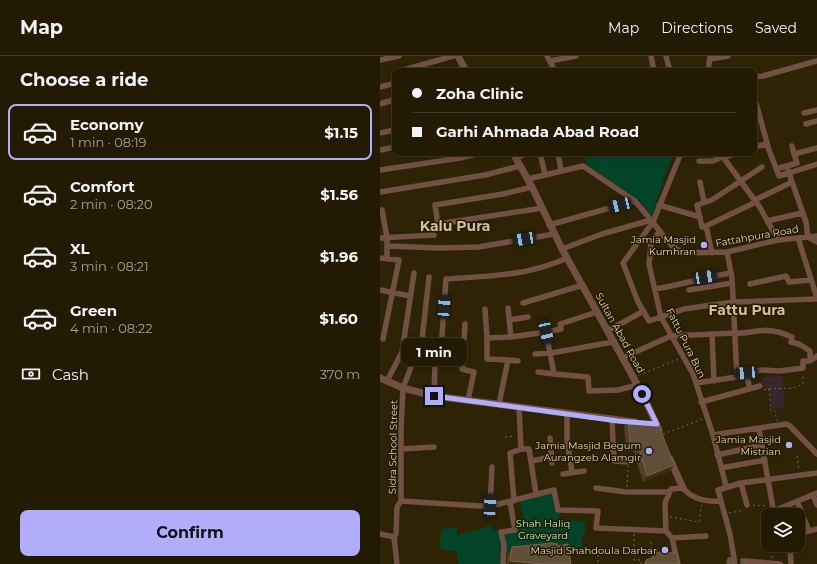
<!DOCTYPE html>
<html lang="en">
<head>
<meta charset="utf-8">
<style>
	:root { --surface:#231a04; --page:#2f2713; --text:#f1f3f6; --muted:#a3a19a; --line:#403826; --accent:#b1adfa }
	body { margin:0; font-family:Montserrat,sans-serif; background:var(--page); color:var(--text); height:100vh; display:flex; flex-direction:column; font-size:15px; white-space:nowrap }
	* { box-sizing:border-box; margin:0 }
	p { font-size:13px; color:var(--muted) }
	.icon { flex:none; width:22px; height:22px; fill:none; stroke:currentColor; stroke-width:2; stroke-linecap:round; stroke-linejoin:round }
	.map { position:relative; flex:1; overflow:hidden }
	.sheet { display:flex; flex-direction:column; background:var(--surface); width:380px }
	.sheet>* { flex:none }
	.hud { position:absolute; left:12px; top:12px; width:365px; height:88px; border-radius:8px; box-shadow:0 2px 6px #0003,0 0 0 1px var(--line); display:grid; align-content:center; height:88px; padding:0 20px; background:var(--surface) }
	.tools { position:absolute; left:381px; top:452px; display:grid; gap:8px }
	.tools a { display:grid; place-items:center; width:44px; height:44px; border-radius:8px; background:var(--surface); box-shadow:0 2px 6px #0003,0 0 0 1px var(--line); font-size:20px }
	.end { position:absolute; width:18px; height:18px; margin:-9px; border:5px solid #b1adfa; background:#111; box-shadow:0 0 0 2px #111 }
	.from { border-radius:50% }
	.bubble { position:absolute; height:28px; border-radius:8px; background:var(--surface); box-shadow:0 2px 6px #0003,0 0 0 1px var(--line); font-size:13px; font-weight:700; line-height:28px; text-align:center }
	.car { position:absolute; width:12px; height:24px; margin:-12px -6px; border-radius:5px; box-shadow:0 0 3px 1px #0007; background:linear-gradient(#222 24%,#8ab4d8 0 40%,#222 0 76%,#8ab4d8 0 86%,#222 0) }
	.hud b { display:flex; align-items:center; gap:14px; height:38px; font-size:15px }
	.hud b+b { border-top:1px solid var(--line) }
	.hud i { width:10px; height:10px; background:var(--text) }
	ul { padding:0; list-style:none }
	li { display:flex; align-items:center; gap:12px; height:56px; margin:0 8px 6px; padding:0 12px; border:2px solid transparent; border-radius:8px }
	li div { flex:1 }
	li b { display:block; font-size:15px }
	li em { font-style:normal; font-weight:700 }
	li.on { border-color:var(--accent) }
	li>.icon { width:36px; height:36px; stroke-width:1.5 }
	h2 { padding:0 20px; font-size:18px; line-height:48px }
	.pay { display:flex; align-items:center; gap:10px; height:44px; padding:0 20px; font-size:15px }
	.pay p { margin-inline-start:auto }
	.cta { display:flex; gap:8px; margin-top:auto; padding:8px 20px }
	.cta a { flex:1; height:46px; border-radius:8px; background:var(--accent); color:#111; font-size:16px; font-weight:700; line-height:46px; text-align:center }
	header { display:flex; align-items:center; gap:24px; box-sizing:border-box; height:56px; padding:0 20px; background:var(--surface); border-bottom:1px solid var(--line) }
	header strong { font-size:19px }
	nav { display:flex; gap:22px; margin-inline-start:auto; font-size:14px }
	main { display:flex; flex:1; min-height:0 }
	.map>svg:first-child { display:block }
	.education { fill:#39262a }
	.green { fill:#034428 }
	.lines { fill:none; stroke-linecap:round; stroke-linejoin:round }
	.path { stroke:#726850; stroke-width:1; stroke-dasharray:2 3; stroke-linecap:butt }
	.minor { stroke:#735044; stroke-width:5.5 }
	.tertiary { stroke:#735044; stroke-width:7 }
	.wall { fill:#523d27 }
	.shaded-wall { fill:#3e2c13 }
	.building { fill:#614e38; stroke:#74634d }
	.route { stroke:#b1adfa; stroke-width:5 }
	.poi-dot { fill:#b1adfa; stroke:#251a00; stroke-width:1.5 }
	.labels { text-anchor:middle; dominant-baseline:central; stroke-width:3; stroke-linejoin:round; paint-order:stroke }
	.street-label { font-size:10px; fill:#dbd4c3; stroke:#251a00 }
	.poi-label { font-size:10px; fill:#dbd4c3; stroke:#251a00; text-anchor:end }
	.park-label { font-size:10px; fill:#9ffcc7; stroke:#251a00 }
	.district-label { font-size:14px; font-weight:bold; fill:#cdbf9e; stroke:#251a00 }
</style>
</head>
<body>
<header>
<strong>Map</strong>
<nav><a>Map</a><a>Directions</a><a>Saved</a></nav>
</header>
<main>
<section class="sheet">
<h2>Choose a ride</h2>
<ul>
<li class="on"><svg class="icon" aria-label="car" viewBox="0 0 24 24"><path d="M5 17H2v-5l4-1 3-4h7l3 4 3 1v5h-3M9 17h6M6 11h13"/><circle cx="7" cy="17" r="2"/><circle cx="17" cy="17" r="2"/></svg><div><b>Economy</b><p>1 min · 08:19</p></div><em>$1.15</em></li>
<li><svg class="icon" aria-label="car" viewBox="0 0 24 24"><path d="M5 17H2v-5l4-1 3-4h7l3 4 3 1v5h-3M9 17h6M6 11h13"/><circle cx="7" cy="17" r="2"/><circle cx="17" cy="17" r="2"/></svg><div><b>Comfort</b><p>2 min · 08:20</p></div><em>$1.56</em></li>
<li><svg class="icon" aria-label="car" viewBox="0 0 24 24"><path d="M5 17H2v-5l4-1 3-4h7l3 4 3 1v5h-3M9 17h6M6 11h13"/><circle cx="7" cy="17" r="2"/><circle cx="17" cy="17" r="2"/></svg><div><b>XL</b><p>3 min · 08:21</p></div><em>$1.96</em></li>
<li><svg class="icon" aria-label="car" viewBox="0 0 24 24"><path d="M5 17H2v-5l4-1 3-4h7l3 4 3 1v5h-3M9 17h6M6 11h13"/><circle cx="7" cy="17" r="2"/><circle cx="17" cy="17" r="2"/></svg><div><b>Green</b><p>4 min · 08:22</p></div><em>$1.60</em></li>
</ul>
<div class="pay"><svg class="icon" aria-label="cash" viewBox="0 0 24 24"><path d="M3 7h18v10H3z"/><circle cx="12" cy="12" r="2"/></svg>Cash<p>370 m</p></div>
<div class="cta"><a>Confirm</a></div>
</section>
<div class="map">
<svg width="437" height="508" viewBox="0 0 437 508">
	<rect width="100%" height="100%" fill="#2f2306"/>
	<!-- education -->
	<path class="education" d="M403,320L404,352L391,353L390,335L384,333L382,321Z"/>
	<!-- green -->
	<path class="green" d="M203,97H295L288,110L272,161L259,144L206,108Z
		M174,434L181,465H205L206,476L202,481V491L175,495L172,492L121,497V508H78L77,496L59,492L62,473L77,472V480L112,469L114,474L121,476L144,469L139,443Z"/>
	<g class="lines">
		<!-- path -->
		<path class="path" d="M259,319L299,303
			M389,333L413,332L423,328V318
			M384,334L389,333L391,355H395L397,365
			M283,378L323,363
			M125,381L135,380
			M417,400L419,415
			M247,431L248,410
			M373,449L387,450
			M349,457L364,454
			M290,461L319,466L322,448
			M254,478V504H261V508
			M271,486L272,500
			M218,499V508
			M392,502L393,489"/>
		<!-- minor -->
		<path class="minor" d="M167,0L175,15
			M271,0L274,15
			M286,0L290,15
			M330,3L348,0
			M0,4L19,0
			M170,5L196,0
			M20,15L73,0
			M328,15L330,0
			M374,21L383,20L437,5
			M0,31L15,27
			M0,48L13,44L15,52
			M374,48L376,47L389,94L399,120L409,117L426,166L428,181L437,180
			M424,57L437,54
			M426,68L437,65
			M0,77L15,74
			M412,90L414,98
			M374,91L387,88
			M0,94L15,91
			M160,97L165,118
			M178,97L181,114
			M301,97L273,166L243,207L258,246L269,265L304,253L353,246L437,243
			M340,97L379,150L398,184
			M136,102L148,97
			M343,102L358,97
			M319,105H333L342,101
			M396,113L417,107L414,98L437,92
			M0,114L80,102L100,97
			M408,114L409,117L437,108
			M148,123L203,110L255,145L292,190L303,197L347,196L398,184L428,181L437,186
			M320,126L324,146
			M152,131L123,138L55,149L58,168L163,152
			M0,136L105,119L140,110
			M375,144L412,126
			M279,149L320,161
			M0,154H2L7,182V203
			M387,165L422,157
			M169,169L255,145
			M326,170L376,146
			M280,175L271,187L269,208L281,261L313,318L333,379L346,430
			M0,182L54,179
			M418,182L437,242
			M8,190L60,192L99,191L174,178
			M182,193L222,178L271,164
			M332,197L326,170L322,171L317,149L332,144L382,111
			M0,202L19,204L3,283
			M370,228L406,220L409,226L431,224
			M275,233C301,229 325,221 351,217
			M0,234L30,240
			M309,234L352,227
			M143,247L203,229
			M128,252L131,281
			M105,253L107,282L131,281L166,276
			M217,256L180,268L181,273L166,276L174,318L208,321L209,335L238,334L257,329
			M129,264L148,261
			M85,268L82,313L94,316L88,344
			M227,275L264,255
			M332,278L334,325
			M107,282V303L128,304L119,348
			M22,296L55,307
			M171,297L233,286
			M155,298L171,297
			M40,302L49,221
			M242,302L291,280L355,277C363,278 369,276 377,275C389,273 401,276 412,281L411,286L419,288L430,295V305
			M128,304L138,305
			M158,316L174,318
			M366,317L370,333
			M357,318L382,314L399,315L423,312V305H430L437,300
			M7,325L22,296L34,217
			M316,327L357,321L352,222L347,196
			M54,340L55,307L60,308L66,223C108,220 148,220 187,202
			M321,346L380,330
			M187,358V384L192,416
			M232,364L234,405L248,406
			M379,373L393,452L402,459
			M333,379L406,368L410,370L437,398
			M170,382L172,407
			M21,393L54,391
			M141,393H149L156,438
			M337,399L382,389
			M151,405L172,401
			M341,412L385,404
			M183,418L204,415
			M361,427L367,449
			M216,432L246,436H289
			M433,439L437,449
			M21,445L100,450L115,449L174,434L178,454L218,455L216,472L286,475
			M134,445L130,397L141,393L139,351
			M417,445L429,475
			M110,450L112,411
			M396,454L437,437
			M0,478L14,481
			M418,478L437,473
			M14,481L16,478L17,451L21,445V375L23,332L35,301
			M14,481L17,508
			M292,482L326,480
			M410,489L411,508
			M123,508L124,489L121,476L135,474L130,446
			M298,508L292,482L286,475L285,447L291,433L303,432C312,443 327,446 341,445
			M355,508L350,478L338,434L361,427L437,417
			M365,508V505L400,508"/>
		<!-- tertiary -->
		<path class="tertiary" d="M78,0L86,15
			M133,97L152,131L182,193L262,337L279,374
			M0,322L23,332L54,340L255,366
			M290,403L303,432"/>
	</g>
	<!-- wall -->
	<path class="wall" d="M248,364L294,409L290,415L263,426L253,395H246L244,370Z
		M178,490L191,508H126L128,497L132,491Z
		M275,496L299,508H263L266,504L270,503Z
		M348,502L353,508H346V505Z"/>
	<!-- shaded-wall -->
	<path class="shaded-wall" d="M250,389H258L253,395H246Z
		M294,409L290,415L263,426L267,420Z
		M130,505L163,508H128Z"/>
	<!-- building -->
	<path class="building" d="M248,364L278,367L294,409L267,420L258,389H250Z
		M172,487L177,488L178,490L188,488L191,508H163L130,505L132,491Z
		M275,496L297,497L299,508H265L266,504L272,502Z
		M348,502H352L353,508H348Z
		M361,503H363L365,508H361Z"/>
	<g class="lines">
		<!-- route -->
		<path class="route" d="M54,340L238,365L277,368L262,338"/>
	</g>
	<!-- markers -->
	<g class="poi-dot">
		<circle cx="324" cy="189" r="4"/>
		<circle cx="409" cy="389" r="4"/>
		<circle cx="269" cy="395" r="4"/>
		<circle cx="285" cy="494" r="4"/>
	</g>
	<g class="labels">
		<!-- street labels -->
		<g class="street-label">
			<text transform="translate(377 180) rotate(-10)">Fattahpura Road</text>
			<text transform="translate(240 277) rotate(61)">Sultan Abad Road</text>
			<text transform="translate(306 287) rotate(64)">Fattu Pura Bun</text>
			<text transform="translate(13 391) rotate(-89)">Sidra School Street</text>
		</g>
		<!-- poi labels -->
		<g class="poi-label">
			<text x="316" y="183">Jamia Masjid<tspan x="316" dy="12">Kumhran</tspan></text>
			<text x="401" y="383">Jamia Masjid<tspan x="401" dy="12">Mistrian</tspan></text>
			<text x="261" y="389">Jamia Masjid Begum<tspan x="261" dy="12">Aurangzeb Alamgir</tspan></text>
			<text x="277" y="494">Masjid Shahdoula Darbar</text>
		</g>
		<!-- park labels -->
		<g class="park-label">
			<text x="163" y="467">Shah Haliq<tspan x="163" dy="12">Graveyard</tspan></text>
		</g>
		<!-- district labels -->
		<g class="district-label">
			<text x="75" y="170">Kalu Pura</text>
			<text x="367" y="254">Fattu Pura</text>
		</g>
	</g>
</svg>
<div class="tools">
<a><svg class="icon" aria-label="layers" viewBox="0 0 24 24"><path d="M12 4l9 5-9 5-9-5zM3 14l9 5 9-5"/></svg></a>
</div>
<i class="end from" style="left:262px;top:338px"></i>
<i class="end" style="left:54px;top:340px"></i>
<div class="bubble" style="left:21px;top:282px;width:66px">1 min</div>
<i class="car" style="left:240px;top:149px;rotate:256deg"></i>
<i class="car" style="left:144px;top:183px;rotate:260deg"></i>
<i class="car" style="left:325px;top:221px;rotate:81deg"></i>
<i class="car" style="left:64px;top:251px;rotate:4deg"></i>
<i class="car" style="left:166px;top:276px;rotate:167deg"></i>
<i class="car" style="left:366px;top:317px;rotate:266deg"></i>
<i class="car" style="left:110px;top:450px;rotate:3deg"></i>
<div class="hud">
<b><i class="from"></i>Zoha Clinic</b>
<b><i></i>Garhi Ahmada Abad Road</b>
</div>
</div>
</main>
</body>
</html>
